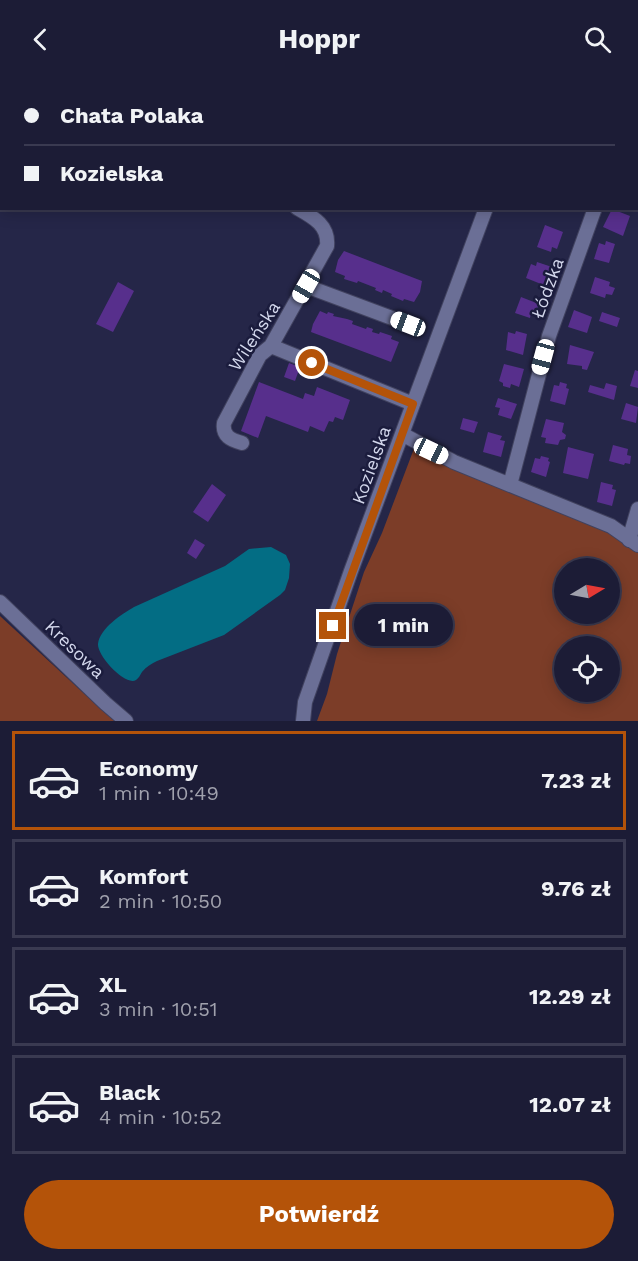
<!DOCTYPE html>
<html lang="pl">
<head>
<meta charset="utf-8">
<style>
	:root { --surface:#1c1c36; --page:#292942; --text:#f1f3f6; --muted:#a0a1ad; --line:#3a3a51; --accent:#b45309 }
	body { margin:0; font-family:"Work Sans",sans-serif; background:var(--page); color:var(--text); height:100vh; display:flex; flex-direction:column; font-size:22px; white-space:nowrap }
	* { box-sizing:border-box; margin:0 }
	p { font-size:20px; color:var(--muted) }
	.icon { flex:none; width:33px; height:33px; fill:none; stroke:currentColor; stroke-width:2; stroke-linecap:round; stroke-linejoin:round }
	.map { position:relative; height:643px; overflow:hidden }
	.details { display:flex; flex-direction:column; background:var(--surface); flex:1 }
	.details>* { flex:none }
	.guide { position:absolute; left:0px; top:0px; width:639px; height:132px; box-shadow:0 3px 15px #0003,0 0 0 2px var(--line); display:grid; align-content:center; height:132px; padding:0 24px; background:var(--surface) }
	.needle { width:39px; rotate:80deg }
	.buttons { position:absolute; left:554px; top:480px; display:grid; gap:12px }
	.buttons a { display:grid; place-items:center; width:66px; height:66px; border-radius:50%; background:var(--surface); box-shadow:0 3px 15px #0003,0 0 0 2px var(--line); font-size:30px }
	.end { position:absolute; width:27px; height:27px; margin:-14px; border:8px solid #b45309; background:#fff; box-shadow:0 0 0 3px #fff }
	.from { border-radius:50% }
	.bubble { position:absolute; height:42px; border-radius:21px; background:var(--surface); box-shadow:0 3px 15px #0003,0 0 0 2px var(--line); font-size:20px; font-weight:700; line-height:42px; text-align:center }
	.car { position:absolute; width:18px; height:36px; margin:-18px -9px; border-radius:8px; box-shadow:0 0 4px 2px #0007; background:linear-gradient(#fff 24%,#345 0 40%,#fff 0 76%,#345 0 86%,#fff 0) }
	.guide b { display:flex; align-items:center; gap:21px; height:57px; font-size:22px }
	.guide b+b { border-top:2px solid var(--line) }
	.guide i { width:15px; height:15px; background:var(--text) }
	ul { padding:10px 0 0; list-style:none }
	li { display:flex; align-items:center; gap:18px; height:99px; margin:0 12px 9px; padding:0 12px; border:3px solid var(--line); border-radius:0px }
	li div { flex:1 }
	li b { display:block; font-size:22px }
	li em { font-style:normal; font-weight:700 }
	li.selected { border-color:var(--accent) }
	li>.icon { width:54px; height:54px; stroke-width:1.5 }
	.button { display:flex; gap:12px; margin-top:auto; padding:12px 24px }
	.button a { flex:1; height:69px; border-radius:36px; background:var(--accent); color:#fff; font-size:24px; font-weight:700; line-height:69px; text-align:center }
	header { display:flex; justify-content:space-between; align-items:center; height:78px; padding:0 24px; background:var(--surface); font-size:27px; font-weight:700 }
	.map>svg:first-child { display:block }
	.green { fill:#7c3d28; fill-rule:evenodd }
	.water { fill:#036d84 }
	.building { fill:#572f8c }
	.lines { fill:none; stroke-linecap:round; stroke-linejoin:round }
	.minor-casing { stroke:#41425f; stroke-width:16 }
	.minor { stroke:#6b6f96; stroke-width:14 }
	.route { stroke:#b45309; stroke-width:8 }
	.labels { text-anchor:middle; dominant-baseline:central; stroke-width:5; stroke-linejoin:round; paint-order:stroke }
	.street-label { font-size:18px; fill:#d3d7ec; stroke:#1b1c3d }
</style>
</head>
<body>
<header><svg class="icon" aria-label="back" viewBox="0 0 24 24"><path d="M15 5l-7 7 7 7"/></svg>Hoppr<svg class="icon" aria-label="search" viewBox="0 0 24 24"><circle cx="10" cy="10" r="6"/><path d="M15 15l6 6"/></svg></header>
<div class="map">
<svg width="638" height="643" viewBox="0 0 638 643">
	<rect width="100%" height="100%" fill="#252648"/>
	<!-- green -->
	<path class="green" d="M415,368L605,450L638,473V643H317L327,616L337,576L364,494L382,455ZM564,490H609V536H564ZM564,568H609V614H564Z
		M0,538L104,634L115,643H0Z"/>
	<!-- water -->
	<path class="water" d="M271,469L286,477L290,486L289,500L285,512L280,517L224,557L157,583C151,586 146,589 142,594C140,597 139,600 136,602C126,609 97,578 98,566C100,550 122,536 134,529L225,488L249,471Z"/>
	<!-- building -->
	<path class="building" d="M612,131L630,138L623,158L603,149Z
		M545,147L563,154L557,171L552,169L551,174L537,169Z
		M606,163L615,166L609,185L594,181L599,165L605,167Z
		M344,173L422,203L420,214L414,224L404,221L403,223L391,218L392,216L383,212L382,215L375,212L376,210L358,203L357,205L344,201L345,198L335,194L338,182Z
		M537,184L552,189L551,191L554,193L552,199L555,200L551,210L526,200L531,186L536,188Z
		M595,199L610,204L609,208L615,210L612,217L606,216L605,220L590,215Z
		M118,204L134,213L113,254L96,246Z
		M521,219L539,226L535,236L531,235L530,240L515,235Z
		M574,232L592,239L587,255L568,249Z
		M320,233L327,236L328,234L334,236L333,238L347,241L353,243L352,246L366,251L367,249L373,251L372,254L379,256L380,254L392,258L391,261L399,264L391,284L311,254L313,246Z
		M602,234L620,240L617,249L599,243Z
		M516,253L527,256L523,277L506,272L508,254L515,256Z
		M570,267L594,274L587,292L582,291V288L567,286Z
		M289,285L300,289L295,303L284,299Z
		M504,286L524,291L519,309L511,306L510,310L503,308V305L499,303Z
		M635,292L638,293V310L630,308Z
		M259,304L303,321L305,315L314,318L317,309L350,322L343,342L335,339L333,344L329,343L324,354L310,348L308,354L266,338L258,360L241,353Z
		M560,304L567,306L566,310L569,311L565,327L550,323L554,307L559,308Z
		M606,305L617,308L614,322L588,314L590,307L604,311Z
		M498,320L517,326L511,341L498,337L500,330L495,329Z
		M626,325L638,329L636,345L621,341Z
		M463,340L478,344L474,355L460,351Z
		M546,341L564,345L562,354L566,357L565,361L560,362L558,367L545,365L546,360L541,359Z
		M488,354L502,358L500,362L505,363L501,379L483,374Z
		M613,367L628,371L627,377L631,378L630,386L625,385L624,387L609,383Z
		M568,369L594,376L588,401L563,395Z
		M541,378L549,380L548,383L550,384L546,399L531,394L535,380L540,381Z
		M601,404L613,407L612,411L616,412L612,428L597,424Z
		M212,406L226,417L208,444L193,434Z
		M195,461L205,467L196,481L187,475Z"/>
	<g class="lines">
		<defs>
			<path id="minor" d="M534,2V0
				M638,12V11
				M306,208L408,246
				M271,268L413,326
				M402,356L454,384L611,448L638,467
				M242,365C231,362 222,358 224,345L260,277L271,268L327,168C329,147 313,139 297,130
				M510,407L549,258L595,130
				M629,462L638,431
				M0,524L105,625L126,643
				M303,643L305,624L351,493L486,130"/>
		</defs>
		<!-- minor casing -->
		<use href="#minor" class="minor-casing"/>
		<!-- minor -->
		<use href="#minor" class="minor"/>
	</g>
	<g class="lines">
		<!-- route -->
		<path class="route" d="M312,285L413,326L333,548"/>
	</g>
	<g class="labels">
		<!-- street labels -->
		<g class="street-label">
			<text transform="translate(547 210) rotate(-70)">Łódzka</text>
			<text transform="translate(254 258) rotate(-57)">Wileńska</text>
			<text transform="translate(371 387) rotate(-70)">Kozielska</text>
			<text transform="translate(75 571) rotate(44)">Kresowa</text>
		</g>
	</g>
</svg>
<div class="buttons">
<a><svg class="needle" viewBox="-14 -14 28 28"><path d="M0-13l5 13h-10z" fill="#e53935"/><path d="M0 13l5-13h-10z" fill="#a0a1ad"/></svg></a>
<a><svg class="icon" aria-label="locate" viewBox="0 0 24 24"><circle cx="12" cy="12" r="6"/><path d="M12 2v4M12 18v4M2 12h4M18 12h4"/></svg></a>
</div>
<i class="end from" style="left:312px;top:285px"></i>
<i class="end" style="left:333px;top:548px"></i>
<div class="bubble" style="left:354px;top:526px;width:99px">1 min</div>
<i class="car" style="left:306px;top:208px;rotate:210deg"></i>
<i class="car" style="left:408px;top:246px;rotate:291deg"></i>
<i class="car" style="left:543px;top:279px;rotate:195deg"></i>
<i class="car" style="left:431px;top:373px;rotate:115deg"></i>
<div class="guide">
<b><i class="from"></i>Chata Polaka</b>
<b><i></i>Kozielska</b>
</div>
</div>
<section class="details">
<ul>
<li class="selected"><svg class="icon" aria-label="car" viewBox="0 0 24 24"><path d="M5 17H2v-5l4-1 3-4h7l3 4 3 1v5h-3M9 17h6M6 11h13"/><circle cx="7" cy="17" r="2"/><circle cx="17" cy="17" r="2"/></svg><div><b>Economy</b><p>1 min · 10:49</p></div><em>7.23 zł</em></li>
<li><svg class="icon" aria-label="car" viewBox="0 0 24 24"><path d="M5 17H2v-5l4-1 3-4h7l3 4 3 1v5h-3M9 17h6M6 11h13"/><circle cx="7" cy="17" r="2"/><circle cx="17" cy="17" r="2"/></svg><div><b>Komfort</b><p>2 min · 10:50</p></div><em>9.76 zł</em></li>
<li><svg class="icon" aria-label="car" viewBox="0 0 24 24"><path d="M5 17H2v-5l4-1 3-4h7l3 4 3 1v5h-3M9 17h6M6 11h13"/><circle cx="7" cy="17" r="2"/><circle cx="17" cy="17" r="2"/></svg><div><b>XL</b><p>3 min · 10:51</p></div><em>12.29 zł</em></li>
<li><svg class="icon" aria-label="car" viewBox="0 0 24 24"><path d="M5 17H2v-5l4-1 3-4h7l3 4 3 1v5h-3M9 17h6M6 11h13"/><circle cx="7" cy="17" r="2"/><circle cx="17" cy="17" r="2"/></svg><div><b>Black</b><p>4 min · 10:52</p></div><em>12.07 zł</em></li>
</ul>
<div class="button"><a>Potwierdź</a></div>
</section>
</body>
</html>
